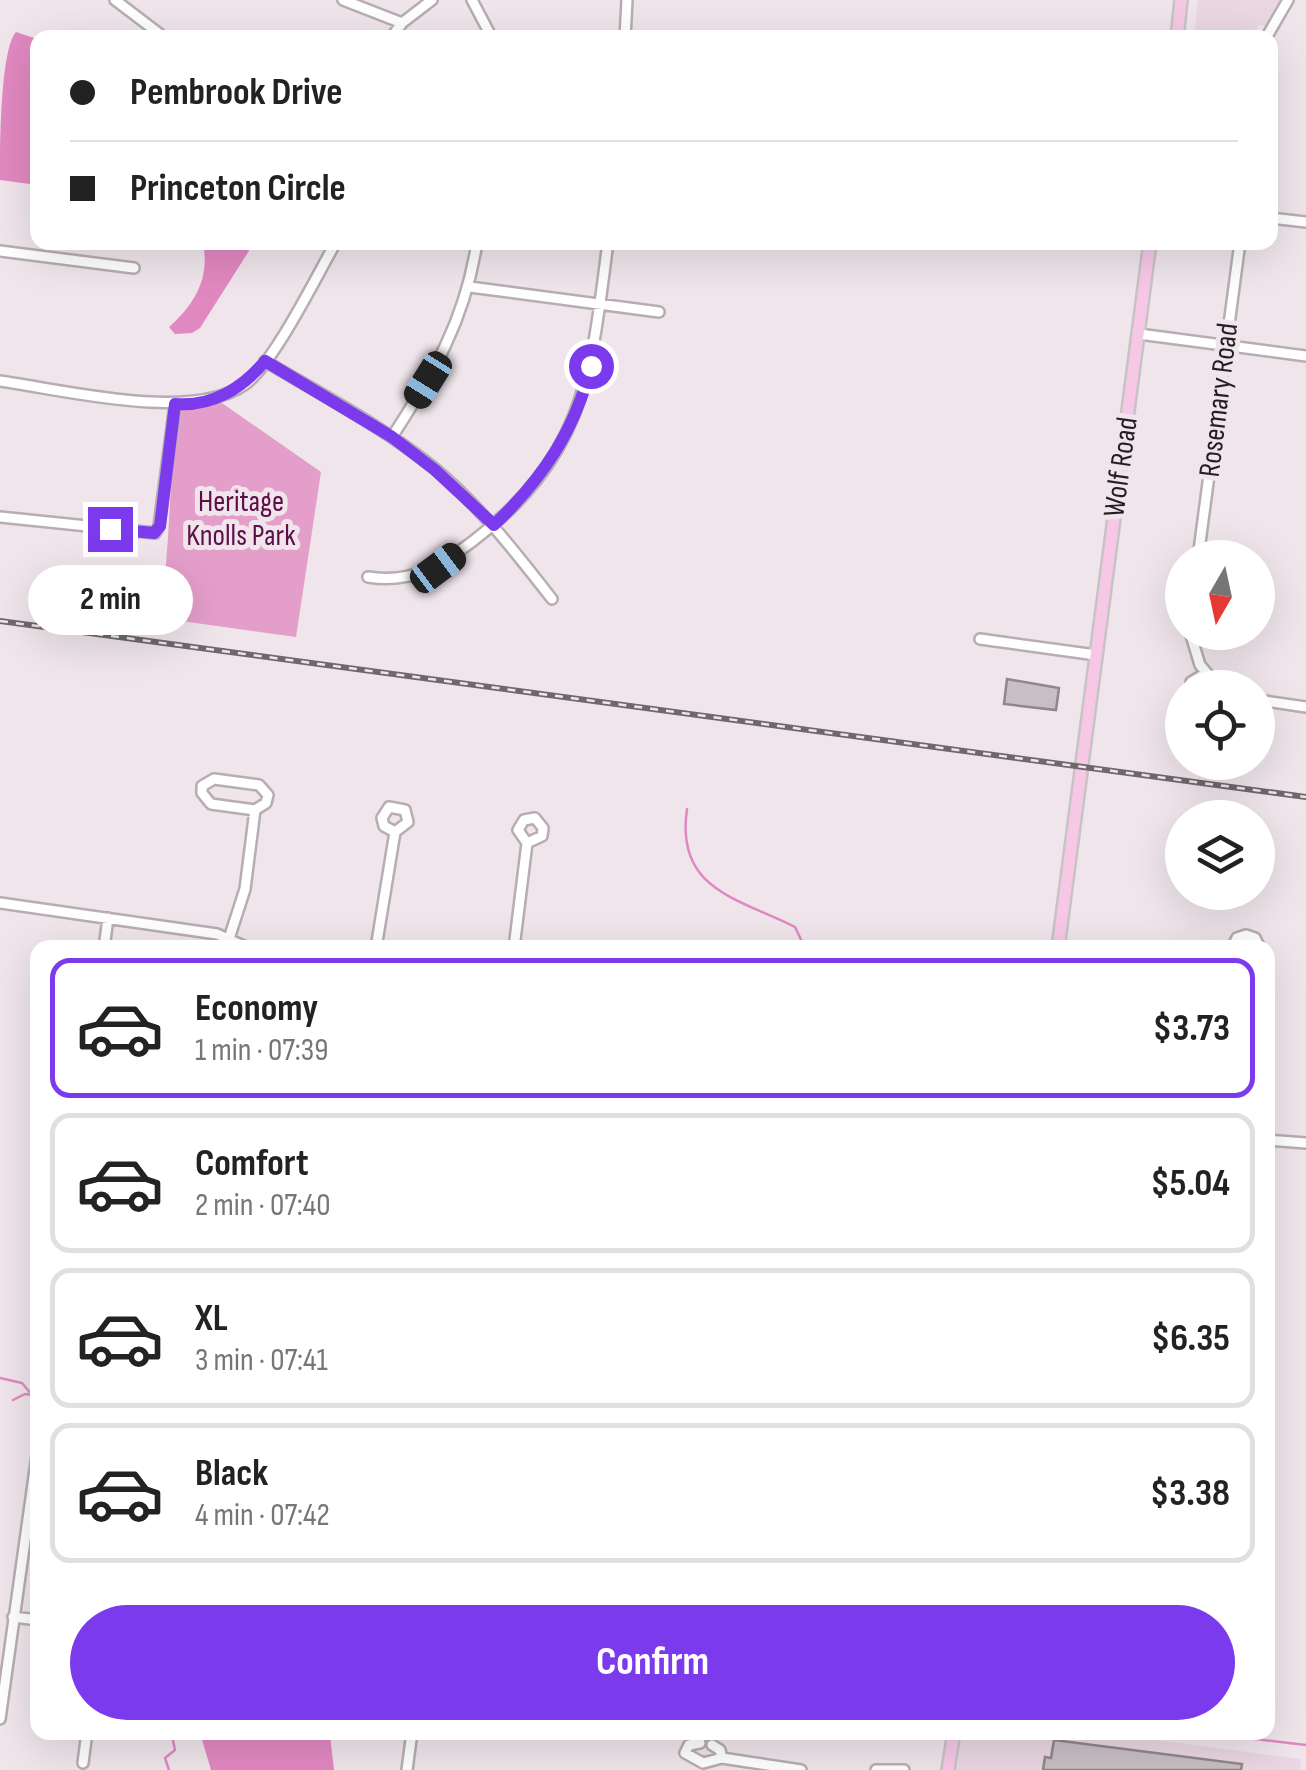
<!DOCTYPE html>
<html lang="en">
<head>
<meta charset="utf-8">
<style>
	:root { --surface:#fff; --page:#f6f6f6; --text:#222; --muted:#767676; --line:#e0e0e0; --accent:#7c3aed }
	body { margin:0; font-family:"Sofia Sans Condensed",sans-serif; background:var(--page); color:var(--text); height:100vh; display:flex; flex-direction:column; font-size:38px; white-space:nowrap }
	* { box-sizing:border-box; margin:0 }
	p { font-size:32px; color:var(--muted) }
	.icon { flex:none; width:55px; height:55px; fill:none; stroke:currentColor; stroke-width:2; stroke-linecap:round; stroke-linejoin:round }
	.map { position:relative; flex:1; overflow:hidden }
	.side { position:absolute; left:30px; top:940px; width:1245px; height:800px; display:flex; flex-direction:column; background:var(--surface); border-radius:20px; box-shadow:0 10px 40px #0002 }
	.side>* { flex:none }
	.banner { position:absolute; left:30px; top:30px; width:1248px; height:220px; border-radius:20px; box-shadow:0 10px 40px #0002; display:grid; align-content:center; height:220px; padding:0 40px; background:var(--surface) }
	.needle { width:65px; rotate:189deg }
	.fabs { position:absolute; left:1165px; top:540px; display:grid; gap:20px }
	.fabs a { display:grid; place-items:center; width:110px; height:110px; border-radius:50%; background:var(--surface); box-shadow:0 10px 40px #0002; font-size:50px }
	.end { position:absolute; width:45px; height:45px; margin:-22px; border:12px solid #7c3aed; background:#fff; box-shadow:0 0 0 5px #fff }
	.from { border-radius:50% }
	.bubble { position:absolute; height:70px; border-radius:35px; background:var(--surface); box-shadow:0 10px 40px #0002; font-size:32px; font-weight:700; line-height:70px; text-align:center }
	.car { position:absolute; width:30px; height:60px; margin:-30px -15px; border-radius:12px; box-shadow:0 0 8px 2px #0007; background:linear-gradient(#222 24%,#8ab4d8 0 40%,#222 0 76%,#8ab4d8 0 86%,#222 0) }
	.banner b { display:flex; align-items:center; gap:35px; height:95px; font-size:38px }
	.banner b+b { border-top:2px solid var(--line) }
	.banner i { width:25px; height:25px; background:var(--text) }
	ul { padding:18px 0 0; list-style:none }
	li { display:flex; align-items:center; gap:30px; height:140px; margin:0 20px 15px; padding:0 20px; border:5px solid var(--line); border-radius:20px }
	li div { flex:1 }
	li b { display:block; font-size:38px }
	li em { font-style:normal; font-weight:700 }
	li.active { border-color:var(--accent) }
	li>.icon { width:90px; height:90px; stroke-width:1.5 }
	.cta { display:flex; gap:20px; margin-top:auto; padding:20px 40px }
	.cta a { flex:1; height:115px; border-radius:60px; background:var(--accent); color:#fff; font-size:40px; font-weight:700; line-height:115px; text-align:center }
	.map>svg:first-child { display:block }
	.built { fill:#e9d7e1 }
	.green { fill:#e49eca }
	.water { fill:#e188c1 }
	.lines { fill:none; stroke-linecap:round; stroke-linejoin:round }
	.stream { stroke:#e188c1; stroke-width:2.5 }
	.building { fill:#c8bfc4; stroke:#90878c; stroke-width:2.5 }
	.minor-casing { stroke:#b7adb3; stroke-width:14 }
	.major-casing { stroke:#c6c4c5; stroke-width:16 }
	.minor { stroke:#fff; stroke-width:9 }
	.major { stroke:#f7c8e6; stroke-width:11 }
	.rail-casing { stroke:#6e686c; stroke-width:6 }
	.rail { stroke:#efe5eb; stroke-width:2.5; stroke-dasharray:8; stroke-linecap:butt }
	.route { stroke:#7c3aed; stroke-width:12 }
	.labels { text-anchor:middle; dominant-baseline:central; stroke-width:10; stroke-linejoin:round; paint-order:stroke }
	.street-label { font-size:30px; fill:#221e21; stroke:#efe5eb }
	.park-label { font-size:30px; fill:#5d0d48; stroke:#efe5eb }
</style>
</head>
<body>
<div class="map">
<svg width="1306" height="1770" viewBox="0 0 1306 1770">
	<rect width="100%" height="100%" fill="#efe5eb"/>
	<!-- built -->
	<path class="built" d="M1198,0H1283L1266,26L1258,25L1256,37L1194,38Z
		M962,1732L1101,1733L1301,1759L1300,1770H957Z"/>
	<!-- green -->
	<path class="green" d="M219,401L321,472L296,637L160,618C170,548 170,478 176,406Z"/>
	<!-- water -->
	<path class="water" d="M16,32L37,39V185L0,180C0,150 0,50 16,32Z
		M203,243H254L200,328L192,333L175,334L169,327C195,304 210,278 203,243Z
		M313,1732L330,1735L334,1770H211L200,1733Z"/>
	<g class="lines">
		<!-- stream -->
		<path class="stream" d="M687,809C675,890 738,898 795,927L805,948
			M0,1378L22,1383L32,1395
			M13,1400L25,1394L38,1396
			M1193,1732L1306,1745
			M169,1770L165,1758L175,1750L171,1732"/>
	</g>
	<!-- building -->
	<path class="building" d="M1007,679L1059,688L1056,710L1004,704Z
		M1054,1740L1242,1764L1241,1770H1043L1045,1757L1051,1758Z"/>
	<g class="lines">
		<defs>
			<path id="minor" d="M115,0L165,38
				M343,0L402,23
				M472,0L492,38
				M391,38L402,23L432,0
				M625,38L627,0
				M1266,38L1288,0
				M1270,218L1306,222
				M0,251L134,268
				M470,287L659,312
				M1139,334L1306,356
				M265,361C322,395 382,426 434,468C480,506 516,553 552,599
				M0,381C64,390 190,422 244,385C273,365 316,277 336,242
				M392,437C434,372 465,321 477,242
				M0,517L155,533L159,526L175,404
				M1198,558L1240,242
				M368,577C412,584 440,566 473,541C586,455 591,373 608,242
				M1190,632L1200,665L1220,688
				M980,639L1096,655
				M1191,682L1206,673
				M1258,700L1306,707
				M0,903L217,934L248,948
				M104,948L108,918
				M226,948L245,889L255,810L266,803L268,795L259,785L214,779L202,786V793L211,804L255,810
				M376,948L395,832L408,822L405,810L389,807L382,818L384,826L395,832
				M514,948L527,843L518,830L524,820L535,818L543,828L542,836L527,843
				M1232,948L1237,938L1246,935L1255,938L1260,948
				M1268,1140L1306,1143
				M13,1617L38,1620
				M0,1719L38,1448
				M700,1743L689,1745L685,1753L703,1763L722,1758L801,1770
				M712,1745L720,1750L722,1758
				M83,1763L87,1732
				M407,1770L412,1732
				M876,1770H904"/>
			<path id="major" d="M1177,38L1181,0
				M1058,948L1150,242
				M948,1770L954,1732"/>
		</defs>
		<!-- minor casing -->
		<use href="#minor" class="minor-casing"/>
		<!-- major casing -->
		<use href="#major" class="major-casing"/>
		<!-- minor -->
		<use href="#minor" class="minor"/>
		<!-- major -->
		<use href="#major" class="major"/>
		<defs>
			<path id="rail" d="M0,621L1306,797"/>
		</defs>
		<!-- rail casing -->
		<use href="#rail" class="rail-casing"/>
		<!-- rail -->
		<use href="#rail" class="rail"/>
	</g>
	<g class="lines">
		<!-- route -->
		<path class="route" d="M110,529L154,533L160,526L175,404C212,407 243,388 265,361L392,437L435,470L494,525C542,479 575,431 591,366"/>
	</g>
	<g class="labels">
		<!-- street labels -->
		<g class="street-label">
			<text transform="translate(1219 400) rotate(-83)">Rosemary Road</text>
			<text transform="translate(1121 467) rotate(-82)">Wolf Road</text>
		</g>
		<!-- park labels -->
		<g class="park-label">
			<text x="241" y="502">Heritage<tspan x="241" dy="34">Knolls Park</tspan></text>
		</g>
	</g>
</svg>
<div class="fabs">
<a><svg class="needle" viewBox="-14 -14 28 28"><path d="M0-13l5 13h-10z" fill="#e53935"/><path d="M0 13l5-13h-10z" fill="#767676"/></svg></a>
<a><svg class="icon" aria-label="locate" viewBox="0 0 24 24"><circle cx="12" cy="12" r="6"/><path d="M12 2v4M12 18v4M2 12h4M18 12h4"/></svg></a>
<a><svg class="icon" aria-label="layers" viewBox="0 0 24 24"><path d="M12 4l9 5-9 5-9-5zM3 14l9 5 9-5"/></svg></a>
</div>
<i class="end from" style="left:591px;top:366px"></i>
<i class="end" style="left:110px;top:529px"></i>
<div class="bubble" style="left:28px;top:565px;width:165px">2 min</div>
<i class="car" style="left:428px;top:380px;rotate:212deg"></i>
<i class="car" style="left:438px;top:568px;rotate:53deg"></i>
<div class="banner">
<b><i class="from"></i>Pembrook Drive</b>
<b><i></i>Princeton Circle</b>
</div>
<section class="side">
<ul>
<li class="active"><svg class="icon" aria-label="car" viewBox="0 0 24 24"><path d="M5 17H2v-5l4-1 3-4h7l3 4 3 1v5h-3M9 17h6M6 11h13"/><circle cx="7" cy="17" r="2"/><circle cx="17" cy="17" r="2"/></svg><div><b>Economy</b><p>1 min · 07:39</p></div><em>$3.73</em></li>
<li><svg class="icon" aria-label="car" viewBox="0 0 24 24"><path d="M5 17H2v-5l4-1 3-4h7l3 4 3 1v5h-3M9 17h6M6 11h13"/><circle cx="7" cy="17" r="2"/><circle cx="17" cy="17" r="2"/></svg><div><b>Comfort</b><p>2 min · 07:40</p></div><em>$5.04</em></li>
<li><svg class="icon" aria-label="car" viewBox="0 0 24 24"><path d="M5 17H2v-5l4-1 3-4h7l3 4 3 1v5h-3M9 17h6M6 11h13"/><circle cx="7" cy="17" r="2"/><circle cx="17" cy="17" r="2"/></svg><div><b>XL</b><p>3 min · 07:41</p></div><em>$6.35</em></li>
<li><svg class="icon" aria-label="car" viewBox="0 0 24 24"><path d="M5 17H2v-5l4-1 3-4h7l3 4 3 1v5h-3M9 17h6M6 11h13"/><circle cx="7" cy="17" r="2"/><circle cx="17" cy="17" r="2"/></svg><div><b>Black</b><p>4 min · 07:42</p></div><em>$3.38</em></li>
</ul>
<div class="cta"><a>Confirm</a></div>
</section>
</div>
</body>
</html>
